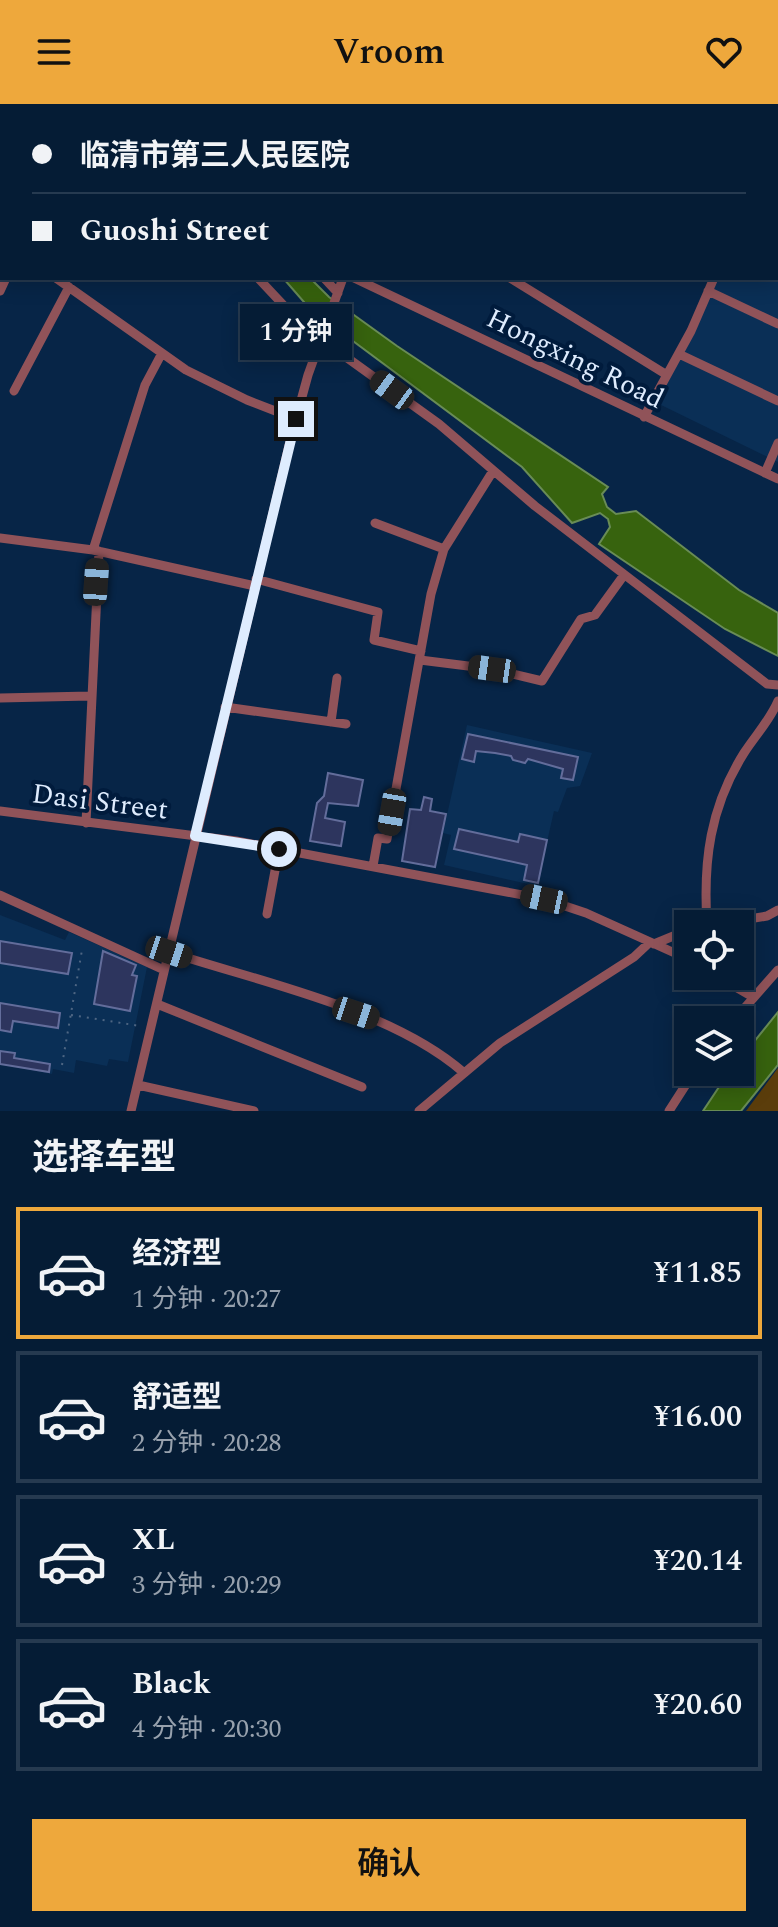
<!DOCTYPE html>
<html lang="zh">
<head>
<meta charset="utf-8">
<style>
	:root { --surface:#051c35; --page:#132941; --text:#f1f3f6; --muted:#97a1ad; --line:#263a50; --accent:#eea83c }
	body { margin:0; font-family:Spectral,"Noto Sans SC",serif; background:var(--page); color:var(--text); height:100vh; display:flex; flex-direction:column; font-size:30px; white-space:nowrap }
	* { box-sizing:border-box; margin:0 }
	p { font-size:26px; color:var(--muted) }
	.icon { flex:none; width:44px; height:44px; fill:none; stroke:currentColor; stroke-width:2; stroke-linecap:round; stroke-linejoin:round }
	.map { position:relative; height:1007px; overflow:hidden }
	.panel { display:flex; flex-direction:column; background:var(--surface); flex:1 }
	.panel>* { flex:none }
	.top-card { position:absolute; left:0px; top:0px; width:778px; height:176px; box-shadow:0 4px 20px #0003,0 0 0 2px var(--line); display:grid; align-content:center; height:176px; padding:0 32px; background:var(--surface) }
	.buttons { position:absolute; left:674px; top:806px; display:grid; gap:16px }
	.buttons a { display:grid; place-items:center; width:80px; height:80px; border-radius:0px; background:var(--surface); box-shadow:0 4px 20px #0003,0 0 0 2px var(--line); font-size:40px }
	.end { position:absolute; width:36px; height:36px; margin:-18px; border:10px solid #deecfe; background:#111; box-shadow:0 0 0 4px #111 }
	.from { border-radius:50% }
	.bubble { position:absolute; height:56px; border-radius:0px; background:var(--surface); box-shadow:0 4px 20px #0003,0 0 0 2px var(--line); font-size:26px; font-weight:600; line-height:56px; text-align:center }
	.car { position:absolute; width:24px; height:48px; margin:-24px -12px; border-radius:10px; box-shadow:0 0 6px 2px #0007; background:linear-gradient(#222 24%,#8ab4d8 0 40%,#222 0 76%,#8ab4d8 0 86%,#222 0) }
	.top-card b { display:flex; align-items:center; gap:28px; height:76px; font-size:30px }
	.top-card b+b { border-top:2px solid var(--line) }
	.top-card i { width:20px; height:20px; background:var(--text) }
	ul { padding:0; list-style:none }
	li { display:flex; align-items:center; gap:24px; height:132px; margin:0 16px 12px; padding:0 16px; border:4px solid var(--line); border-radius:0px }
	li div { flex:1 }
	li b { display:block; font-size:30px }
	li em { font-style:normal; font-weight:600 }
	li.active { border-color:var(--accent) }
	li>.icon { width:72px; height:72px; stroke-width:1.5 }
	h2 { padding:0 32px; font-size:36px; line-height:96px }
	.button { display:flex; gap:16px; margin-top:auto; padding:16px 32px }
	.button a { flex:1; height:92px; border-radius:0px; background:var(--accent); color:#111; font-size:32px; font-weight:600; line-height:92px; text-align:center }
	header { display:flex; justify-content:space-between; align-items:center; height:104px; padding:0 32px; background:var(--accent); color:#111; font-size:36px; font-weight:600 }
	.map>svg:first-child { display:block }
	.built { fill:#0a2f56 }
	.green { fill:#5b3d0b }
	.water { fill:#37630e; stroke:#698c56; stroke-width:2 }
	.building { fill:#2d355e; stroke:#636d9b; stroke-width:2 }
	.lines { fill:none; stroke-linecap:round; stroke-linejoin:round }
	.path { stroke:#4e6683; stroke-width:2; stroke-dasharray:2 6; stroke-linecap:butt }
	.minor { stroke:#905359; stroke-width:9 }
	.route { stroke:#deecfe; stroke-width:10 }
	.labels { text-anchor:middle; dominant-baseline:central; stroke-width:8; stroke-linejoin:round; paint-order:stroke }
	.street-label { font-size:28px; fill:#deecfe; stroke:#001b3c }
</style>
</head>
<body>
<header><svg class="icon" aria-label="menu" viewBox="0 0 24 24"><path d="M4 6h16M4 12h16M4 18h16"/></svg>Vroom<svg class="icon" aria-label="heart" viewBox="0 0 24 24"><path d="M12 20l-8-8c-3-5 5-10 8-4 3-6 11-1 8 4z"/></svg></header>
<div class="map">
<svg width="778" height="1007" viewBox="0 0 778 1007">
	<rect width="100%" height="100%" fill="#072547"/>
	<!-- built -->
	<path class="built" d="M776,162L778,163V358L657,299L717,174H776Z
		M467,621L592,649L580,682L567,684L558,708L554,707L537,782L444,761L451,731L443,729Z
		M0,811L65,836L69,828L147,863L128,958L109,955L107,962L76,956L74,969L53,965L52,970L0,960Z"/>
	<!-- green -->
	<path class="green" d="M778,964V1007H746Z"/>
	<!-- water -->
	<path class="water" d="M283,174H310L329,193L397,242L608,383L602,390L607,403L616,410L636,407L739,486L778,509V552L725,525L599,440L610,423L608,415L600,409L572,419L522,363L310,205Z
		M778,908V961L741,1007H703L729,968H740V955Z"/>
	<!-- building -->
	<path class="building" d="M468,630L578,653L573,676L561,674L563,665L528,655L525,659L513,656L511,652L495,649L476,647L474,658L462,655Z
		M328,669L363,676L358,702L328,699L325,714L345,718L341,742L310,737L317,699L324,692Z
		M424,693L432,695L430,707L446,710L435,763L402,757L410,705L421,706Z
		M459,725L518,738L520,730L547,736L538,779L524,776L527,761L454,745Z
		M0,837L72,849L68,870L0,859Z
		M103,847L136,861L132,871L137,872L130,907L94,900Z
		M0,899L60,909L58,924L13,917L11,928L0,926Z
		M0,947L15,949L14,954L50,960L49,968L0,960Z"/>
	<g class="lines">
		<!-- path -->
		<path class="path" d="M71,911L140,922
			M62,961L82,846"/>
		<!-- minor -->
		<path class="minor" d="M84,0L85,2
			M121,0L122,2
			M201,0L203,2
			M347,2L348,0
			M411,2L412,0
			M649,2L651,0
			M776,16L778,11
			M0,136L2,137
			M776,156L778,157
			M56,174L186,266L247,296L296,315
			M258,174L303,222L439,320L535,402L767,580L778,581
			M324,174L338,189
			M354,174L778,375
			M510,174L667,271
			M0,187L6,174
			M708,187L778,220
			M679,250L778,297
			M14,287L69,183
			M644,313L691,227L714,174
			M765,369L778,339
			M375,419L444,445
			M0,434L93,446L255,482
			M93,446L145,281L162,249
			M256,475L378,508L374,536L421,547
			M420,556L492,565L542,577L581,515L595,511L624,471
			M0,594L90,592
			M225,603L346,620
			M331,618L337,574
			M0,707L236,737L544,795L586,809L688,855
			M86,719L99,447
			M373,762L378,734L387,735L431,490L444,445L493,367
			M0,791L164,866
			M267,810L279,745
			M707,820C703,757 710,703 744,649C755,632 770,616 778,597
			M719,820L767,812L778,806
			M654,840L688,826
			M169,848C260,878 391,905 463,968
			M717,872L753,893
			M157,900L362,983
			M734,916L778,866
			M138,981L254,1007
			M131,1007L291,333L308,271L343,174
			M419,1007L500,939L634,853L650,838
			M669,1007L694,968"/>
	</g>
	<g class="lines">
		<!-- route -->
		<path class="route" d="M279,745L195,732L296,315"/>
	</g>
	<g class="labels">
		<!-- street labels -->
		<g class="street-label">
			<text transform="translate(575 255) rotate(26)">Hongxing Road</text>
			<text transform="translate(100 698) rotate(7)">Dasi Street</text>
		</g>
	</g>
</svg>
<div class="buttons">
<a><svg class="icon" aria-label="locate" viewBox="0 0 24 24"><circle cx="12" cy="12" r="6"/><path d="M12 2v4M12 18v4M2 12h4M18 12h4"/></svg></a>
<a><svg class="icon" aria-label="layers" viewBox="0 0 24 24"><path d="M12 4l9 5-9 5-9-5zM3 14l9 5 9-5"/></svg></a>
</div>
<i class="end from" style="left:279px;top:745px"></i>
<i class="end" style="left:296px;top:315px"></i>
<div class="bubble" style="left:240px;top:200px;width:112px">1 分钟</div>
<i class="car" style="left:392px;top:286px;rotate:306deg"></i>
<i class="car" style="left:96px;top:478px;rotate:4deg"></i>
<i class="car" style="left:492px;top:565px;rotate:278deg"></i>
<i class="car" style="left:392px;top:708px;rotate:190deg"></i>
<i class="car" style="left:544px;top:795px;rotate:282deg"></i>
<i class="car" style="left:169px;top:848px;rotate:108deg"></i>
<i class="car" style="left:356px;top:909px;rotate:108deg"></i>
<div class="top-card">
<b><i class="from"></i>临清市第三人民医院</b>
<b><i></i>Guoshi Street</b>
</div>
</div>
<section class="panel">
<h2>选择车型</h2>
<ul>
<li class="active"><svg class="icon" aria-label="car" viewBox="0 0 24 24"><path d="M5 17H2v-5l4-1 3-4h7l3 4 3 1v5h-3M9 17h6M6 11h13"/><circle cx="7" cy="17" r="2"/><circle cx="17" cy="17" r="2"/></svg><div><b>经济型</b><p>1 分钟 · 20:27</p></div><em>¥11.85</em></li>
<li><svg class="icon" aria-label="car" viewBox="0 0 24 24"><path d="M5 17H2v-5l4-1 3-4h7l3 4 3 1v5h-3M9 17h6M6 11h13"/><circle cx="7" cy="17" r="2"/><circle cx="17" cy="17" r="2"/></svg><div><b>舒适型</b><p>2 分钟 · 20:28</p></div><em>¥16.00</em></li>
<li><svg class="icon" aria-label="car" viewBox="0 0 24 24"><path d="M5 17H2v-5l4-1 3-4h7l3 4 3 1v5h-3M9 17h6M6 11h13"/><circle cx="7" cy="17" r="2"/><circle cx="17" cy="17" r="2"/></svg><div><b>XL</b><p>3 分钟 · 20:29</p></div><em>¥20.14</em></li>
<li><svg class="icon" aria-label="car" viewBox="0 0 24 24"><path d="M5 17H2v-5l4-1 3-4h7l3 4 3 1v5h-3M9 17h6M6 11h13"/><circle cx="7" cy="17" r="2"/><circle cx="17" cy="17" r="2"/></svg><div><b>Black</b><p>4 分钟 · 20:30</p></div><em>¥20.60</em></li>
</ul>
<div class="button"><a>确认</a></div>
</section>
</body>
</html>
